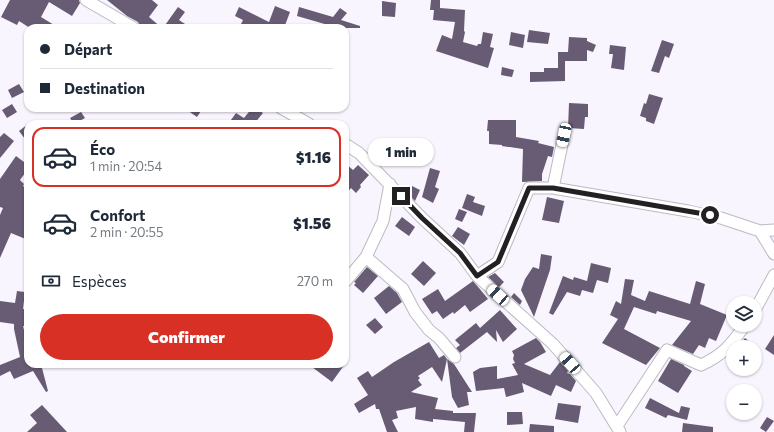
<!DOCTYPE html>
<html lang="fr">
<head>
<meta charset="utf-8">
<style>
	:root { --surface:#fff; --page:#f6f6f7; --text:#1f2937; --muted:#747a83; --line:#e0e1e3; --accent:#d93025 }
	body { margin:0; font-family:Commissioner,sans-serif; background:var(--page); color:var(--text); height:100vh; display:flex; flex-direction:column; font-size:15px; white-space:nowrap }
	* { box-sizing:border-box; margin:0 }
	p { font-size:13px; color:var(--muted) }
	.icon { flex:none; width:22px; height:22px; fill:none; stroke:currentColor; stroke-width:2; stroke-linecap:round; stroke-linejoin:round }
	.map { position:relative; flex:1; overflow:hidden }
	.sheet { position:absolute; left:24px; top:120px; width:325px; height:248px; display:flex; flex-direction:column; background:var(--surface); border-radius:12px; box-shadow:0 1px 3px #0004 }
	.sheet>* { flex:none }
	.hud { position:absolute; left:24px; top:24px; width:325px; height:88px; border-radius:12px; box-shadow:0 1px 3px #0004; display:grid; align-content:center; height:88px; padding:0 16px; background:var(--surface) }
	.tools { position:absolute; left:726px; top:296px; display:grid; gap:8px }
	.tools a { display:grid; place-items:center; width:36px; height:36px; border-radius:50%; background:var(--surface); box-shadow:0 1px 3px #0004; font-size:20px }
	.end { position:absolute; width:18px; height:18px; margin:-9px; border:5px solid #222023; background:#fff; box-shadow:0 0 0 2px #fff }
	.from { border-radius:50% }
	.bubble { position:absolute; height:28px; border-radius:14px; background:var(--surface); box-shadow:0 1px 3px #0004; font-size:13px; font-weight:800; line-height:28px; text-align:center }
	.car { position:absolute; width:12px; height:24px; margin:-12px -6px; border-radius:5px; box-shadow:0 0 3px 1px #0007; background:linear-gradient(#fff 24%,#345 0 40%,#fff 0 76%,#345 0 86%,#fff 0) }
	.hud b { display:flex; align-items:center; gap:14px; height:38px; font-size:15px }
	.hud b+b { border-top:1px solid var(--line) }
	.hud i { width:10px; height:10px; background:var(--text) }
	ul { padding:7px 0 0; list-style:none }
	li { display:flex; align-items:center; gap:12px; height:60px; margin:0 8px 6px; padding:0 8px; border:2px solid transparent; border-radius:12px }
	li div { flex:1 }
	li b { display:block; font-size:15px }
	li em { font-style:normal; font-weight:800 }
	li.selected { border-color:var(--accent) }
	li>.icon { width:36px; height:36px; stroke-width:1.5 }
	.pay { display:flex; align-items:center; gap:10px; height:44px; padding:0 16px; font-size:15px }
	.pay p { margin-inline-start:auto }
	.primary-button { display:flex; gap:8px; margin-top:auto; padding:8px 16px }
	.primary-button a { flex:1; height:46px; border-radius:24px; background:var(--accent); color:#fff; font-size:16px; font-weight:800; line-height:46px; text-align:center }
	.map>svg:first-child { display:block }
	.building { fill:#685c74 }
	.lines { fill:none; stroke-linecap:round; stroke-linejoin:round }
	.minor-casing { stroke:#bdb9c2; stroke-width:13 }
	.minor { stroke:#fff; stroke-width:11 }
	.route { stroke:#222023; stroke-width:5 }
</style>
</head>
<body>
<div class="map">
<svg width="774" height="432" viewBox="0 0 774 432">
	<rect width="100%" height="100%" fill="#f9f5fe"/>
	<!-- building -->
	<path class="building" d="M10,0H79L80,3L72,16L49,2L41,17L59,28H30L19,21L17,25L1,17Z
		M107,0H152L158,5L149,17L162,28H141L138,22L127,16Z
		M431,0H440V8L465,10L464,31L465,32L463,42L477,46L478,44H481L483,32L493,34L490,47L494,48L488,68L436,51L442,35L452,39L455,22L433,20L434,10H430Z
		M382,1L396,3L395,17L382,16Z
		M275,6L290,12L284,28H239L243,20L235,16L239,7L269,22Z
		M178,7L185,12L179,20L191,28H163Z
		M299,7L333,17L340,8L347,13L341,20L360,26V28H334L328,26V25L297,16Z
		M529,30L550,33L548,44L527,42Z
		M511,32L525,35L523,48L509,45Z
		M569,37L587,38V41L596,45L593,52L587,50V61H565V81L530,82V72H544V68H558V52H568Z
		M662,40L674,44L669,58L665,56L659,73L651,71Z
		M610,45L626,47L624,70L611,68L613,54H609Z
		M502,67L514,70L512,77L501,75Z
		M19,84L24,92L12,98L8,90Z
		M649,94L663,98L654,124L646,121V118L640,116L644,103L646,104Z
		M569,103L588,104V117H585L584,129L568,128Z
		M12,104L17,112L7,118L2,110Z
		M184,108H203L197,117Z
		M252,108H255L263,113L254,124H228L236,113L244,118Z
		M81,112L85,118L74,124L70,118Z
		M488,120H516V137L539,141L538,143L554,147L552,157L548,156L542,174V181L522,182L523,149L502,146V145L489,144V131H487Z
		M28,124V143L19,131Z
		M4,133L14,141L0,158V137Z
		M16,156L28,165V169L20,180L24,184L23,186L28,190V199L24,205L28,208V240L11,233L0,258V215L3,208L0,207V179Z
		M345,163L353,170L358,165L369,175L360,185L361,187L356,193L351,188L345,195Z
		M430,168L440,171L435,187L439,189L433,203L422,197Z
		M412,186L420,190L415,201L408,194Z
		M467,194L475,197L473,202L485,206L482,216L462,208Z
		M547,197L564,201L559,223L542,220Z
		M459,209L467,212L462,222L455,219Z
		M402,217L415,227L409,236L395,226Z
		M458,227L470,234L464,245L452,236Z
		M541,254L552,256L550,270L534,317L521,290L525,279L533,267L539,269Z
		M423,261L436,273L424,286L411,274Z
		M591,263L611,268L608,283L597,280L593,293L582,290L580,296L567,292L553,315L549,313L563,276L573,280L574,277L587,281Z
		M367,267L378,276L363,293L354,285L356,283L354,282Z
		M495,273L504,282L499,287L488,277Z
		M625,279L634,280L631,295L645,301L649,291L690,304L696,281L705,284L700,304L727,315L716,341L709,338L705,348L699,345L693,354L672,345L691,321L657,311L656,314L634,307L624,329L660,348L646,365L602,343L618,319L610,315L616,301L621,304Z
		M473,281L479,288L488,299L470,312L465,305L454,314L453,312L443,319L437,311L432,314L422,299L438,289L445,301Z
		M389,286L397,293L402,302L386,314L374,298Z
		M17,291L25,292L23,309H28V326H23L28,347V364H50L42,368L48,391L46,392L33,371L14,379L10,371L0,376V365L20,357L14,329V324L0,322V301L15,303Z
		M514,293L522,301L520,305L511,297Z
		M500,310L517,329L503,342L496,330L497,342L487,332L460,353L456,348L460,345L455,340L476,323L480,328Z
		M375,318L383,327L375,334L366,325Z
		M774,335V355L765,349Z
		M536,338L540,342L546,352L524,364L550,375L560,362L568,371L567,373L570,374L576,381L571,392L556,385L551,396L522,383L524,392L506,397L504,388L476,391L473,372L480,368L497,366V379L518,375L512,364L515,363L513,359L514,355L512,351Z
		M745,338L750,342L746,347H737Z
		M429,342L439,358L444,355L447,359L442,382L432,367L418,376L420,378L418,380L422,385L411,392L438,398L435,409L453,411V413H476L474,432H464L465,422L433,419V422L415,419L416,407L396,411L398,418L392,420L398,432H387L379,409H376L375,404L359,413L354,404L368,395L357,378L368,371L372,377L394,362Z
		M447,359L454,364L472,392H467L469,405L458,408L452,397Z
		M671,359L684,365V366L692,371L678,393L658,381Z
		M308,364H345L332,382Z
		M650,398L679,413L681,406L690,408L687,420L668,415L666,418L645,408Z
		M558,403L581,406L578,423L555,419Z
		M42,405L67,432H27L37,423L30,415Z
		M507,412H522L523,424L507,425Z
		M767,417L774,421L766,432L760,428Z
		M683,423L713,427V432H682Z
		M530,424L554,426V432H529Z"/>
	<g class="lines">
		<defs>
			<path id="minor" d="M86,0L134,28
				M281,108L309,124
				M345,144L359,153L422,218L460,253L477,276L553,344L596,393L620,432
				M553,188L564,135
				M760,231L774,254
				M366,257L403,289L415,312L429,330L439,338L455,357
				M477,276L498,262L529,188H553L688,211L721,218L760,231L774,230
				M345,282L366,257L383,221L390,184
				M755,310L774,275
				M617,426L667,350L701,365C723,355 731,345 745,325"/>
		</defs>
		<!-- minor casing -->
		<use href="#minor" class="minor-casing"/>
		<!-- minor -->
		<use href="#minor" class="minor"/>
	</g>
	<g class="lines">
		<!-- route -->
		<path class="route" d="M401,196L422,218L460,253L477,276L498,262L529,188H553L710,215"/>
	</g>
</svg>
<div class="tools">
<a><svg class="icon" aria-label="layers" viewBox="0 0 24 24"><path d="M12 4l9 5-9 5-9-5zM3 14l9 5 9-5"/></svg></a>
<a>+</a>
<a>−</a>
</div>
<i class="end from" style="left:710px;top:215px"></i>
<i class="end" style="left:401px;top:196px"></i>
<div class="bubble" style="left:368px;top:138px;width:66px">1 min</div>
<i class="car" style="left:564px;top:135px;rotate:192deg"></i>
<i class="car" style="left:498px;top:295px;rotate:312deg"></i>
<i class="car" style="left:570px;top:363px;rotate:318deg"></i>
<div class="hud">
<b><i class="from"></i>Départ</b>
<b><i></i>Destination</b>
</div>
<section class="sheet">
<ul>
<li class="selected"><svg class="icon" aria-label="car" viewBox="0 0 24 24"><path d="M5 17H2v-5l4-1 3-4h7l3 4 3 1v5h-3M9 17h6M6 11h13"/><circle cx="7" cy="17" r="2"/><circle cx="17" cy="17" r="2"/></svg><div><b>Éco</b><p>1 min · 20:54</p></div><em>$1.16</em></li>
<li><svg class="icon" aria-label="car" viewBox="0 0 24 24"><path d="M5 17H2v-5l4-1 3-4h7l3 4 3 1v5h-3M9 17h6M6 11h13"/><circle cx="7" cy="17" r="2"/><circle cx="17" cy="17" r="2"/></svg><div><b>Confort</b><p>2 min · 20:55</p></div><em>$1.56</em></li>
</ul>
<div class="pay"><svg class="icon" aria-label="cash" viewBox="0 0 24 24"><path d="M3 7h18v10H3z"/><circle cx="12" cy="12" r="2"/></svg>Espèces<p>270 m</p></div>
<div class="primary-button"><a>Confirmer</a></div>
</section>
</div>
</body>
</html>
